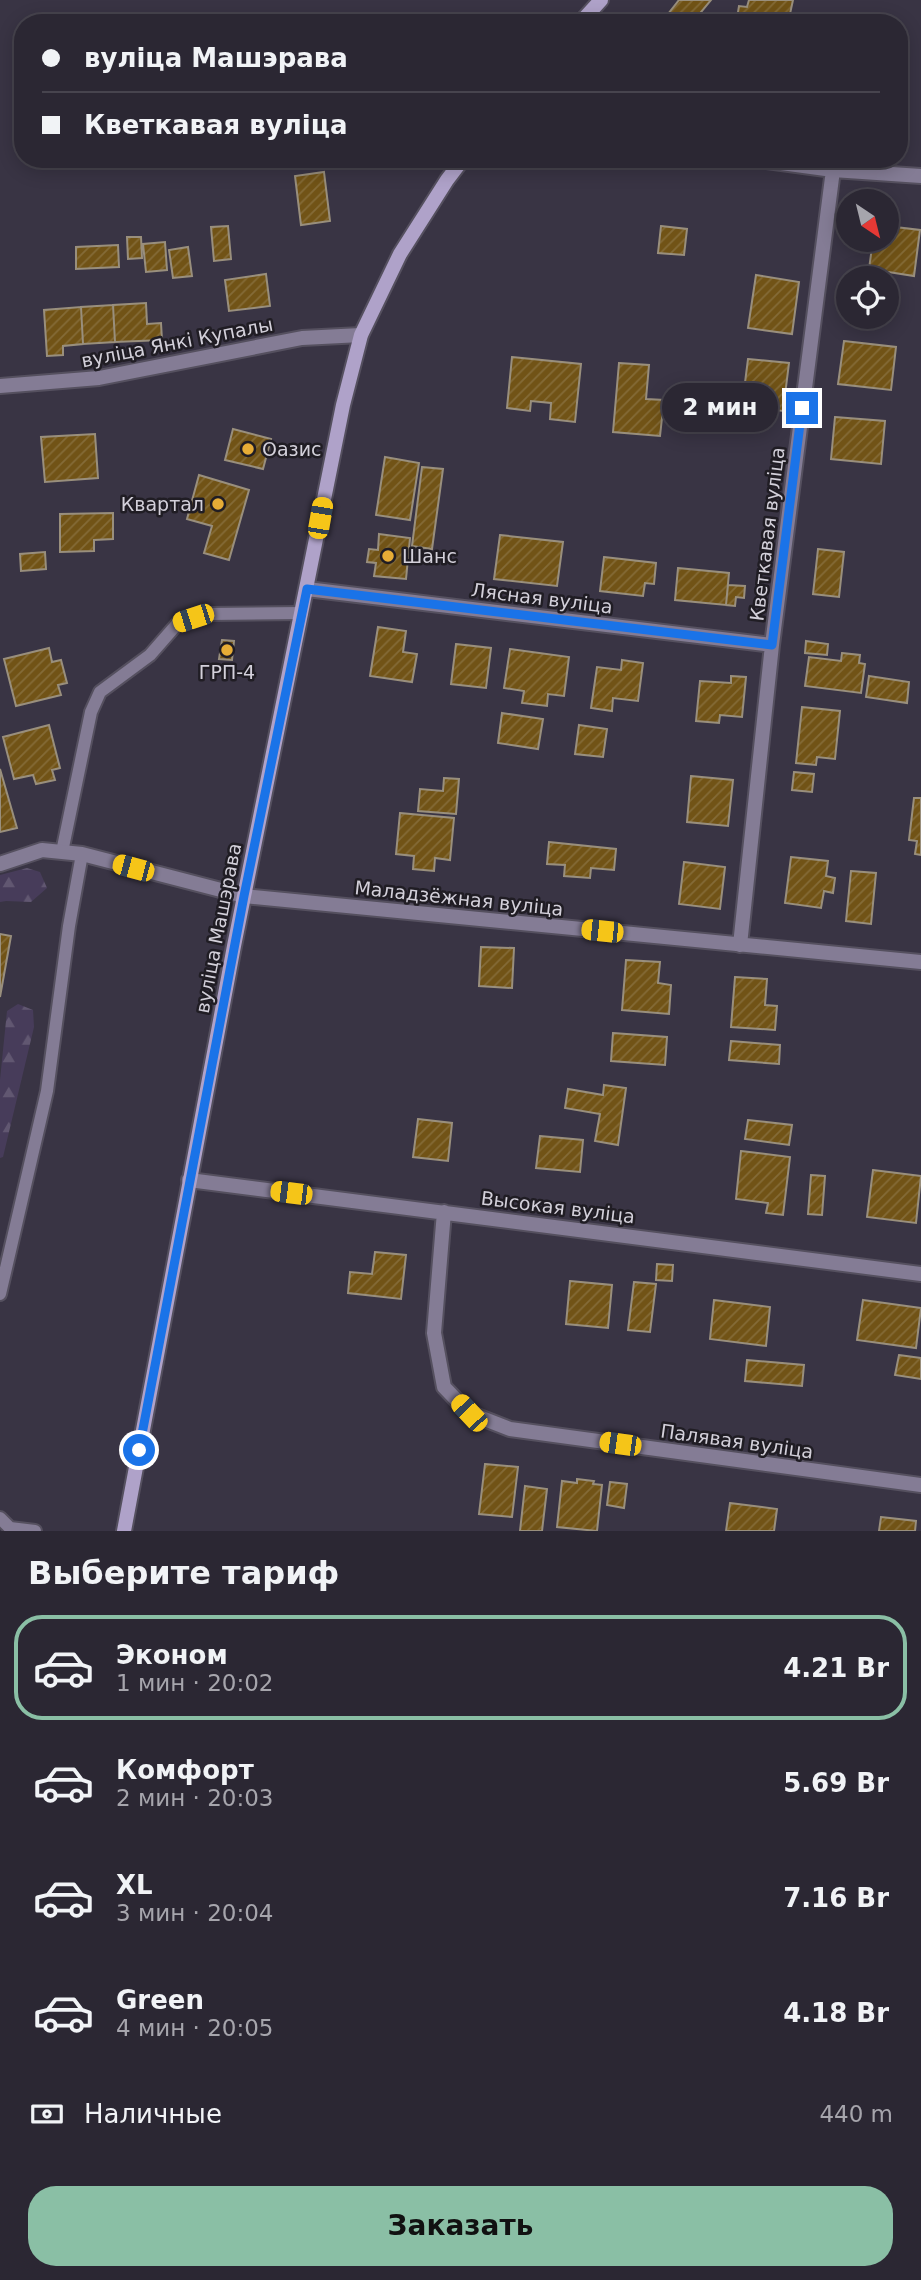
<!DOCTYPE html>
<html lang="ru">
<head>
<meta charset="utf-8">
<style>
	:root { --surface:#2b2733; --page:#37333f; --text:#f1f3f6; --muted:#a6a5ac; --line:#47444e; --accent:#8abfa5 }
	body { margin:0; font-family:"DejaVu Sans",sans-serif; background:var(--page); color:var(--text); height:100vh; display:flex; flex-direction:column; font-size:26px; white-space:nowrap }
	* { box-sizing:border-box; margin:0 }
	p { font-size:23px; color:var(--muted) }
	.icon { flex:none; width:38px; height:38px; fill:none; stroke:currentColor; stroke-width:2; stroke-linecap:round; stroke-linejoin:round }
	.map { position:relative; height:1531px; overflow:hidden }
	.side { display:flex; flex-direction:column; background:var(--surface); flex:1 }
	.side>* { flex:none }
	.guide { position:absolute; left:14px; top:14px; width:894px; height:154px; border-radius:28px; box-shadow:0 4px 18px #0003,0 0 0 2px var(--line); display:grid; align-content:center; height:154px; padding:0 28px; background:var(--surface) }
	.needle { width:46px; rotate:145deg }
	.tools { position:absolute; left:836px; top:189px; display:grid; gap:14px }
	.tools a { display:grid; place-items:center; width:63px; height:63px; border-radius:50%; background:var(--surface); box-shadow:0 4px 18px #0003,0 0 0 2px var(--line); font-size:35px }
	.end { position:absolute; width:32px; height:32px; margin:-16px; border:9px solid #1a73e8; background:#fff; box-shadow:0 0 0 4px #fff }
	.from { border-radius:50% }
	.bubble { position:absolute; height:49px; border-radius:24px; background:var(--surface); box-shadow:0 4px 18px #0003,0 0 0 2px var(--line); font-size:23px; font-weight:700; line-height:49px; text-align:center }
	.car { position:absolute; width:21px; height:42px; margin:-21px -10px; border-radius:9px; box-shadow:0 0 5px 2px #0007; background:linear-gradient(#f5c518 24%,#345 0 40%,#f5c518 0 76%,#345 0 86%,#f5c518 0) }
	.guide b { display:flex; align-items:center; gap:24px; height:66px; font-size:26px }
	.guide b+b { border-top:2px solid var(--line) }
	.guide i { width:18px; height:18px; background:var(--text) }
	ul { padding:0; list-style:none }
	li { display:flex; align-items:center; gap:21px; height:105px; margin:0 14px 10px; padding:0 14px; border:4px solid transparent; border-radius:28px }
	li div { flex:1 }
	li b { display:block; font-size:26px }
	li em { font-style:normal; font-weight:700 }
	li.current { border-color:var(--accent) }
	li>.icon { width:63px; height:63px; stroke-width:1.5 }
	h2 { padding:0 28px; font-size:32px; line-height:84px }
	.pay { display:flex; align-items:center; gap:18px; height:77px; padding:0 28px; font-size:26px }
	.pay p { margin-inline-start:auto }
	.button { display:flex; gap:14px; margin-top:auto; padding:14px 28px }
	.button a { flex:1; height:80px; border-radius:28px; background:var(--accent); color:#111; font-size:28px; font-weight:700; line-height:80px; text-align:center }
	.map>svg:first-child { display:block }
	.forest { fill:url(#forest-firs) }
	.building { fill:url(#building-hatch); stroke:#998f7d; stroke-width:2 }
	.lines { fill:none; stroke-linecap:round; stroke-linejoin:round }
	.lane-casing { stroke:#55505f; stroke-width:16 }
	.street-casing { stroke:#55505f; stroke-width:18 }
	.secondary-casing { stroke:#55505f; stroke-width:18 }
	.lane { stroke:#847c95; stroke-width:12 }
	.street { stroke:#847c95; stroke-width:14 }
	.secondary { stroke:#afa2c9; stroke-width:14 }
	.route { stroke:#1a73e8; stroke-width:9 }
	.poi-dot { fill:#e6ac36; stroke:#201d24; stroke-width:2.5 }
	.labels { text-anchor:middle; dominant-baseline:central; stroke-width:5; stroke-linejoin:round; paint-order:stroke }
	.street-label { font-size:19px; fill:#d3d0da; stroke:#201d24 }
	.poi-label { font-size:19px; fill:#d3d0da; stroke:#201d24; text-anchor:start }
</style>
</head>
<body>
<div class="map">
<svg width="921" height="1531" viewBox="0 0 921 1531">
	<defs>
		<pattern id="forest-firs" width="22" height="20" patternUnits="userSpaceOnUse" patternTransform="scale(1.75)"><rect width="22" height="20" fill="#473c5a"/><path d="M5 1l3.5 6h-7zM16 11l3.5 6h-7z" fill="#615771"/></pattern>
		<pattern id="building-hatch" width="6" height="6" patternUnits="userSpaceOnUse" patternTransform="scale(1.75)"><rect width="6" height="6" fill="#715316"/><path d="M-1 1l2-2M0 6l6-6M5 7l2-2" fill="none" stroke="#846b37"/></pattern>
	</defs>
	<rect width="100%" height="100%" fill="#393444"/>
	<!-- forest -->
	<path class="forest" d="M27,868L40,872L47,888L31,902L6,901L0,902V875Z
		M18,1004L33,1010L34,1027L3,1157L0,1158V1080L7,1011Z"/>
	<!-- building -->
	<path class="building" d="M679,0H711L692,23H661Z
		M749,0H793L788,23H744L745,20L737,18L739,6L747,7Z
		M324,172L330,221L301,225L295,176Z
		M228,226L231,259L214,261L211,227Z
		M661,226L687,229L684,255L658,253Z
		M887,226L920,230L914,276L869,269L873,240H887Z
		M127,237H141L142,258L128,259Z
		M165,242L167,270L146,272L143,244Z
		M118,245L119,267L76,269V247Z
		M188,247L192,276L173,278L169,250Z
		M266,274L270,306L229,311L225,280Z
		M756,275L799,282L792,334L748,328Z
		M146,303L147,324L161,323L162,340L115,342L113,305Z
		M113,305L115,342L83,344L81,307Z
		M81,307L83,344L63,346V355L47,356L44,310Z
		M844,341L896,347L891,390L838,384Z
		M512,357L581,364L575,422L550,419L551,403L531,401L530,411L507,408Z
		M748,359L789,363L783,411L742,406Z
		M619,363L649,365L646,399L664,400L660,436L613,432Z
		M835,417L885,421L881,464L831,459Z
		M233,429L271,439L263,469L225,460Z
		M95,434L98,478L45,482L41,437Z
		M385,457L419,463L410,520L376,515Z
		M422,467L443,469L432,549L412,546Z
		M199,475L249,490L229,560L204,553L212,526L187,519Z
		M113,513V539L94,540V551L60,552V514Z
		M379,534L410,538L406,579L374,576L376,563L367,562L369,549L378,550Z
		M500,535L563,542L557,586L494,579Z
		M818,549L844,552L839,597L813,594Z
		M45,552L46,569L21,571L20,554Z
		M604,557L656,563L654,584L645,583L643,596L600,591Z
		M678,568L729,573L726,605L675,600Z
		M728,585L745,586L744,598L736,597L735,606L726,605Z
		M378,627L406,631L403,652L417,654L412,682L370,676Z
		M222,640L234,641L232,660L219,659Z
		M806,641L828,644L827,655L805,653Z
		M456,644L491,648L486,688L451,684Z
		M49,648L52,662L61,660L67,683L58,685L61,695L16,706L4,659Z
		M510,649L569,657L564,696L548,694L547,706L522,703L524,691L504,688Z
		M842,653L860,655L859,663L865,664L861,693L805,686L809,657L841,661Z
		M622,660L643,663L638,701L613,698L612,711L591,708L597,667L621,670Z
		M731,676L746,677L742,717L720,715L719,723L696,721L700,681L731,683Z
		M869,676L909,682L907,703L866,697Z
		M802,707L840,711L835,759L817,757L816,765L796,763Z
		M502,713L543,719L538,749L498,743Z
		M49,725L60,768L52,770L55,780L36,784L33,775L14,779L3,737Z
		M579,725L607,729L603,757L575,754Z
		M0,769L17,828L0,832Z
		M794,772L814,774L812,792L792,790Z
		M691,776L733,780L728,826L687,822Z
		M444,778L459,779L456,814L418,811L420,789L443,791Z
		M914,798H921V855L915,854L917,841L909,840Z
		M400,813L454,818L450,860L435,858L434,871L413,869L414,856L396,854Z
		M549,842L616,849L614,870L591,868L590,878L564,876L565,865L547,864Z
		M791,857L828,861L826,876L835,878L833,893L824,891L821,908L785,903Z
		M684,862L725,867L720,909L679,904Z
		M851,871L876,873L871,924L846,921Z
		M0,934L11,936L0,997Z
		M481,947L514,948L512,988L479,986Z
		M626,960L660,962L658,983L671,985L669,1014L622,1010Z
		M735,977L767,979L765,1005L777,1006L775,1030L731,1027Z
		M613,1033L667,1037L665,1065L611,1061Z
		M731,1041L780,1045L779,1064L729,1060Z
		M604,1085L626,1088L618,1145L595,1141L600,1114L565,1108L568,1089L603,1095Z
		M418,1119L452,1123L448,1161L413,1157Z
		M748,1120L792,1125L789,1145L745,1139Z
		M540,1136L583,1140L580,1172L536,1168Z
		M741,1151L790,1157L783,1215L766,1213L768,1203L736,1199Z
		M873,1170L921,1176L916,1223L867,1217Z
		M811,1175L825,1176L822,1215L808,1214Z
		M375,1252L406,1255L401,1299L348,1293L350,1272L372,1274Z
		M657,1264L673,1265L672,1281L656,1280Z
		M570,1281L612,1285L608,1328L566,1324Z
		M634,1282L656,1284L650,1332L628,1330Z
		M714,1300L770,1307L766,1346L710,1339Z
		M863,1300L921,1308L916,1348L857,1340Z
		M899,1355L921,1358V1379L895,1375Z
		M747,1360L804,1365L802,1386L745,1381Z
		M485,1464L518,1467L512,1517L479,1514Z
		M577,1479L594,1481L593,1484L602,1485L597,1531L557,1527L562,1481L577,1483Z
		M610,1482L627,1484L624,1508L607,1505Z
		M525,1486L547,1489L542,1531H520Z
		M730,1503L777,1509L774,1531H726Z
		M881,1517L916,1521L915,1531H879Z"/>
	<g class="lines">
		<defs>
			<path id="lane" d="M62,852L91,712L100,692L150,655L178,623L207,614L302,613
				M0,1294L47,1091L69,926L82,854
				M0,1518L10,1528L35,1531"/>
			<path id="street" d="M751,159L833,170L921,176
				M0,386L99,378L302,338L361,335
				M307,589L772,645
				M0,864L42,850L82,854L244,896L921,962
				M740,945L772,645L833,170
				M189,1180L921,1274
				M444,1212L434,1333L444,1387L469,1413L510,1429L921,1485"/>
			<path id="secondary" d="M580,23L601,0
				M124,1531L234,946L343,405L361,335L400,254L447,180L463,159"/>
		</defs>
		<!-- lane casing -->
		<use href="#lane" class="lane-casing"/>
		<!-- street casing -->
		<use href="#street" class="street-casing"/>
		<!-- secondary casing -->
		<use href="#secondary" class="secondary-casing"/>
		<!-- lane -->
		<use href="#lane" class="lane"/>
		<!-- street -->
		<use href="#street" class="street"/>
		<!-- secondary -->
		<use href="#secondary" class="secondary"/>
	</g>
	<g class="lines">
		<!-- route -->
		<path class="route" d="M139,1450L244,896L307,589L772,645L802,408"/>
	</g>
	<!-- markers -->
	<g class="poi-dot">
		<circle cx="248" cy="449" r="7"/>
		<circle cx="218" cy="504" r="7"/>
		<circle cx="388" cy="556" r="7"/>
		<circle cx="227" cy="650" r="7"/>
	</g>
	<g class="labels">
		<!-- street labels -->
		<g class="street-label">
			<text transform="translate(177 342) rotate(-11)">вуліца Янкі Купалы</text>
			<text transform="translate(767 534) rotate(-83)">Кветкавая вуліца</text>
			<text transform="translate(542 598) rotate(7)">Лясная вуліца</text>
			<text transform="translate(459 898) rotate(6)">Маладзёжная вуліца</text>
			<text transform="translate(218 928) rotate(-79)">вуліца Машэрава</text>
			<text transform="translate(558 1207) rotate(7)">Высокая вуліца</text>
			<text transform="translate(737 1441) rotate(8)">Палявая вуліца</text>
		</g>
		<!-- poi labels -->
		<g class="poi-label">
			<text x="262" y="449">Оазис</text>
			<text x="204" y="504" text-anchor="end">Квартал</text>
			<text x="402" y="556">Шанс</text>
			<text x="227" y="672" text-anchor="middle">ГРП-4</text>
		</g>
	</g>
</svg>
<div class="tools">
<a><svg class="needle" viewBox="-14 -14 28 28"><path d="M0-13l5 13h-10z" fill="#e53935"/><path d="M0 13l5-13h-10z" fill="#a6a5ac"/></svg></a>
<a><svg class="icon" aria-label="locate" viewBox="0 0 24 24"><circle cx="12" cy="12" r="6"/><path d="M12 2v4M12 18v4M2 12h4M18 12h4"/></svg></a>
</div>
<i class="end from" style="left:139px;top:1450px"></i>
<i class="end" style="left:802px;top:408px"></i>
<div class="bubble" style="left:662px;top:383px;width:116px">2 мин</div>
<i class="car" style="left:320px;top:518px;rotate:10deg"></i>
<i class="car" style="left:193px;top:618px;rotate:252deg"></i>
<i class="car" style="left:133px;top:868px;rotate:285deg"></i>
<i class="car" style="left:602px;top:931px;rotate:276deg"></i>
<i class="car" style="left:291px;top:1193px;rotate:277deg"></i>
<i class="car" style="left:469px;top:1413px;rotate:317deg"></i>
<i class="car" style="left:620px;top:1444px;rotate:278deg"></i>
<div class="guide">
<b><i class="from"></i>вуліца Машэрава</b>
<b><i></i>Кветкавая вуліца</b>
</div>
</div>
<section class="side">
<h2>Выберите тариф</h2>
<ul>
<li class="current"><svg class="icon" aria-label="car" viewBox="0 0 24 24"><path d="M5 17H2v-5l4-1 3-4h7l3 4 3 1v5h-3M9 17h6M6 11h13"/><circle cx="7" cy="17" r="2"/><circle cx="17" cy="17" r="2"/></svg><div><b>Эконом</b><p>1 мин · 20:02</p></div><em>4.21 Br</em></li>
<li><svg class="icon" aria-label="car" viewBox="0 0 24 24"><path d="M5 17H2v-5l4-1 3-4h7l3 4 3 1v5h-3M9 17h6M6 11h13"/><circle cx="7" cy="17" r="2"/><circle cx="17" cy="17" r="2"/></svg><div><b>Комфорт</b><p>2 мин · 20:03</p></div><em>5.69 Br</em></li>
<li><svg class="icon" aria-label="car" viewBox="0 0 24 24"><path d="M5 17H2v-5l4-1 3-4h7l3 4 3 1v5h-3M9 17h6M6 11h13"/><circle cx="7" cy="17" r="2"/><circle cx="17" cy="17" r="2"/></svg><div><b>XL</b><p>3 мин · 20:04</p></div><em>7.16 Br</em></li>
<li><svg class="icon" aria-label="car" viewBox="0 0 24 24"><path d="M5 17H2v-5l4-1 3-4h7l3 4 3 1v5h-3M9 17h6M6 11h13"/><circle cx="7" cy="17" r="2"/><circle cx="17" cy="17" r="2"/></svg><div><b>Green</b><p>4 мин · 20:05</p></div><em>4.18 Br</em></li>
</ul>
<div class="pay"><svg class="icon" aria-label="cash" viewBox="0 0 24 24"><path d="M3 7h18v10H3z"/><circle cx="12" cy="12" r="2"/></svg>Наличные<p>440 m</p></div>
<div class="button"><a>Заказать</a></div>
</section>
</body>
</html>
